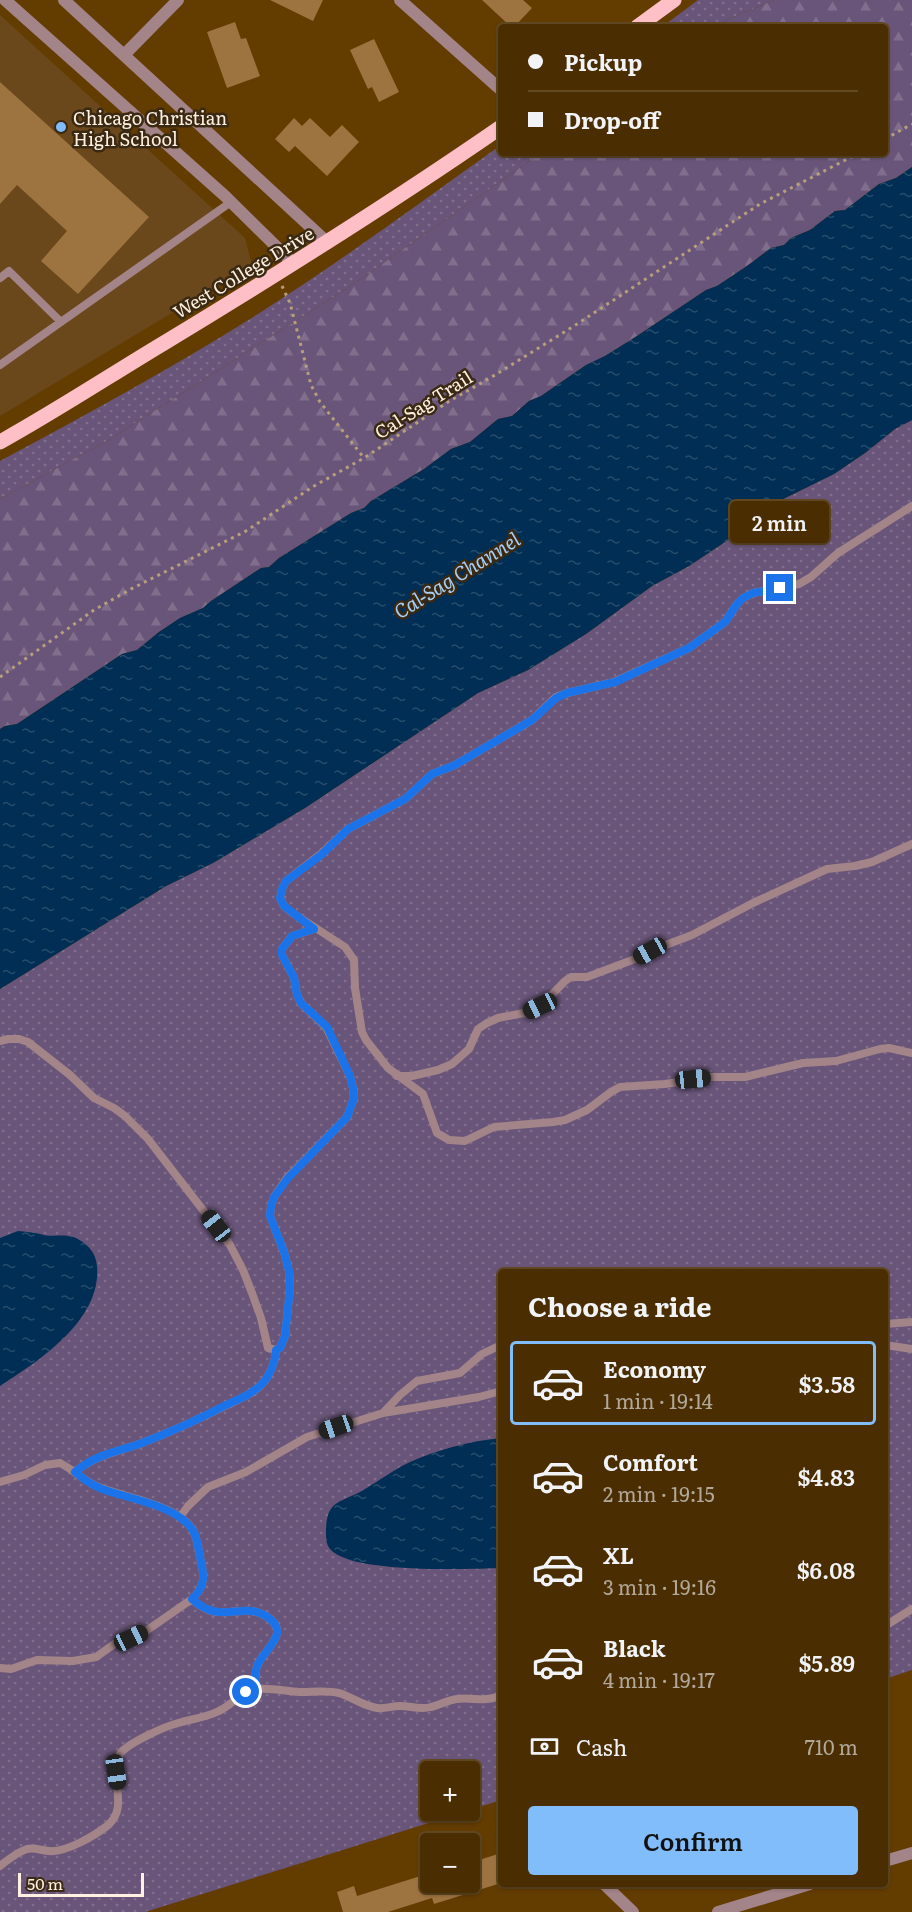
<!DOCTYPE html>
<html lang="en">
<head>
<meta charset="utf-8">
<style>
	:root { --surface:#4a2d00; --page:#51350a; --text:#f1f3f6; --muted:#b2a899; --line:#614922; --accent:#81bdfa }
	body { margin:0; font-family:Literata,serif; background:var(--page); color:var(--text); height:100vh; display:flex; flex-direction:column; font-size:22px; white-space:nowrap }
	* { box-sizing:border-box; margin:0 }
	p { font-size:20px; color:var(--muted) }
	.icon { flex:none; width:33px; height:33px; fill:none; stroke:currentColor; stroke-width:2; stroke-linecap:round; stroke-linejoin:round }
	.map { position:relative; flex:1; overflow:hidden }
	.drawer { position:absolute; left:498px; top:1269px; width:390px; height:618px; display:flex; flex-direction:column; background:var(--surface); border-radius:6px; box-shadow:0 2px 4px #0004,0 0 0 2px var(--line) }
	.drawer>* { flex:none }
	.guide { position:absolute; left:498px; top:24px; width:390px; height:132px; border-radius:6px; box-shadow:0 2px 4px #0004,0 0 0 2px var(--line); display:grid; align-content:center; height:132px; padding:0 30px; background:var(--surface) }
	.controls { position:absolute; left:420px; top:1761px; display:grid; gap:12px }
	.controls a { display:grid; place-items:center; width:60px; height:60px; border-radius:6px; background:var(--surface); box-shadow:0 2px 4px #0004,0 0 0 2px var(--line); font-size:30px }
	.scale { position:absolute; left:18px; bottom:15px; width:126px; box-sizing:border-box; padding-left:6px; border:3px solid #fff0e1; border-top:0; font-size:16px; line-height:21px; white-space:nowrap; color:#fff0e1; -webkit-text-stroke:4px #3a2913; paint-order:stroke }
	.end { position:absolute; width:27px; height:27px; margin:-14px; border:8px solid #1a73e8; background:#fff; box-shadow:0 0 0 3px #fff }
	.from { border-radius:50% }
	.bubble { position:absolute; height:42px; border-radius:6px; background:var(--surface); box-shadow:0 2px 4px #0004,0 0 0 2px var(--line); font-size:20px; font-weight:600; line-height:42px; text-align:center }
	.car { position:absolute; width:18px; height:36px; margin:-18px -9px; border-radius:8px; box-shadow:0 0 4px 2px #0007; background:linear-gradient(#222 24%,#8ab4d8 0 40%,#222 0 76%,#8ab4d8 0 86%,#222 0) }
	.guide b { display:flex; align-items:center; gap:21px; height:57px; font-size:22px }
	.guide b+b { border-top:2px solid var(--line) }
	.guide i { width:15px; height:15px; background:var(--text) }
	ul { padding:0; list-style:none }
	li { display:flex; align-items:center; gap:18px; height:84px; margin:0 12px 9px; padding:0 18px; border:3px solid transparent; border-radius:6px }
	li div { flex:1 }
	li b { display:block; font-size:22px }
	li em { font-style:normal; font-weight:600 }
	li.current { border-color:var(--accent) }
	li>.icon { width:54px; height:54px; stroke-width:1.5 }
	h2 { padding:0 30px; font-size:27px; line-height:72px }
	.pay { display:flex; align-items:center; gap:15px; height:66px; padding:0 30px; font-size:22px }
	.pay p { margin-inline-start:auto }
	.action { display:flex; gap:12px; margin-top:auto; padding:12px 30px }
	.action a { flex:1; height:69px; border-radius:6px; background:var(--accent); color:#111; font-size:24px; font-weight:600; line-height:69px; text-align:center }
	.map>svg:first-child { display:block }
	.built { fill:#6b481b }
	.grass { fill:url(#grass-dots) }
	.forest { fill:url(#forest-firs) }
	.water { fill:url(#water-ripples) }
	.building { fill:#9d7340 }
	.lines { fill:none; stroke-linecap:round; stroke-linejoin:round }
	.path { stroke:#b89e7a; stroke-width:3; stroke-dasharray:3 4.5; stroke-linecap:butt }
	.service { stroke:#a38488; stroke-width:8 }
	.minor { stroke:#a38488; stroke-width:12 }
	.primary { stroke:#febfc7; stroke-width:15 }
	.route { stroke:#1a73e8; stroke-width:8 }
	.poi-dot { fill:#81bdfa; stroke:#3a2913; stroke-width:2 }
	.labels { text-anchor:middle; dominant-baseline:central; stroke-width:5; stroke-linejoin:round; paint-order:stroke }
	.poi-label { font-size:18px; fill:#fff0e1; stroke:#3a2913; text-anchor:start }
	.street-label { font-size:18px; fill:#fff0e1; stroke:#3a2913 }
	.water-label { font-size:20px; font-style:italic; fill:#a8cdf4; stroke:#3a2913 }
</style>
</head>
<body>
<div class="map">
<svg width="912" height="1912" viewBox="0 0 912 1912">
	<defs>
		<pattern id="grass-dots" width="8" height="8" patternUnits="userSpaceOnUse" patternTransform="scale(1.5)"><rect width="8" height="8" fill="#695579"/><path d="M2 2h.1M6 6h.1" fill="none" stroke="#806e8c" stroke-width="1.8" stroke-linecap="round"/></pattern>
		<pattern id="forest-firs" width="22" height="20" patternUnits="userSpaceOnUse" patternTransform="scale(1.5)"><rect width="22" height="20" fill="#695579"/><path d="M5 1l3.5 6h-7zM16 11l3.5 6h-7z" fill="#806e8c"/></pattern>
		<pattern id="water-ripples" width="26" height="14" patternUnits="userSpaceOnUse" patternTransform="scale(1.5)"><rect width="26" height="14" fill="#012e54"/><path d="M2 4q2-2 4 0t4 0M15 11q2-2 4 0t4 0" fill="none" stroke="#274d6c"/></pattern>
	</defs>
	<rect width="100%" height="100%" fill="#633c00"/>
	<!-- built -->
	<path class="built" d="M0,15L245,238L252,265L0,416Z"/>
	<!-- grass -->
	<path class="grass" d="M698,0H774L726,20L717,27H662Z
		M501,145V153H541L349,287L107,441L0,499V461C84,416 168,370 250,319C336,265 418,204 501,145Z
		M912,420V1670L885,1679V1272H501V1800L470,1810V1772H430V1810L467,1811L145,1912H0V989L166,886L213,863L305,808L478,693L528,670L586,634L652,586L689,566L728,540L771,505L834,474L865,453L895,429Z"/>
	<!-- forest -->
	<path class="forest" d="M774,0H912V167L896,178L879,184L845,210L835,211L810,230L791,238L784,245L771,248L747,266L717,286L706,290L637,336L605,356L586,365L541,396L529,401L512,416L498,419L470,442L451,449L424,469L371,501L364,508L351,513L279,558L269,567L261,568L211,601L203,608L180,618L159,632L137,650L122,654L17,724L5,726L0,729V499L107,441L349,287L541,153H885V27H717L726,20Z"/>
	<!-- water -->
	<path class="water" d="M912,167V420L895,429L865,453L834,474L771,505L728,540L689,566L652,586L586,634L528,670L478,693L305,808L213,863L166,886L0,989V729L5,726L17,724L122,654L137,650L159,632L180,618L203,608L211,601L261,568L269,567L279,558L351,513L364,508L371,501L424,469L451,449L470,442L498,419L512,416L529,401L541,396L586,365L605,356L637,336L706,290L717,286L747,266L771,248L784,245L791,238L810,230L835,211L845,210L879,184L896,178Z
		M18,1231C26,1232 32,1232 40,1234C51,1238 65,1233 76,1238C88,1244 96,1253 97,1266C102,1320 39,1361 0,1386V1238Z
		M501,1438V1568C468,1569 351,1574 330,1549C326,1544 326,1538 326,1532C326,1498 341,1504 365,1489C379,1481 393,1470 408,1463C436,1450 470,1441 501,1438Z"/>
	<!-- building -->
	<path class="building" d="M270,0H323L313,21Z
		M482,0H523L532,8L514,27H511Z
		M235,22L241,39L246,38L260,76L227,88L207,32Z
		M374,39L399,92L379,102L372,87L368,89L350,50Z
		M0,82L149,217L78,294L41,261L67,231L17,185L0,204Z
		M294,118L302,126L310,118L330,137L342,125L359,142L327,176L295,146L289,152L275,139Z
		M501,1853V1883L434,1904L432,1898L388,1912H343L337,1892L354,1886L357,1896L430,1873V1882H470V1863Z"/>
	<g class="lines">
		<!-- path -->
		<path class="path" d="M885,139L912,124
			M282,286L290,303L311,385L320,402L364,458
			M0,677L94,610L131,589L246,531L314,486L364,458L448,402L495,375L574,326L760,204L859,153"/>
		<!-- service -->
		<path class="service" d="M0,278L9,271L61,322
			M0,365L231,202
			M912,506L838,553L811,577L799,584L753,593L743,598L737,604L725,622L689,648L614,682L567,693L556,697L532,720L455,765L432,774L405,799L348,829L321,854L286,881L282,889L280,898L284,906L291,912L345,947L354,960L355,988L362,1032L366,1040L388,1068L423,1094L437,1133L449,1140L465,1141L494,1127L553,1122L565,1120L587,1110L611,1092L620,1087L665,1084L711,1077H745L803,1063L836,1061L880,1049L889,1048L912,1053
			M0,1041L8,1039H19L28,1042L70,1075L94,1098L114,1108L125,1116L148,1139L230,1245L243,1270L252,1293L261,1318L268,1348L276,1350L280,1348L285,1336L290,1288L289,1271L284,1252L270,1216L271,1206L274,1197L287,1178L347,1117L354,1098L353,1088L350,1076L326,1027L301,1003L297,995L294,978L282,955V949L292,936L314,929
			M397,1076H412L438,1070L452,1064L469,1049L478,1029L487,1023L498,1018L529,1012L540,1007L565,981L571,977H587L635,959L650,951L692,935L753,903L827,869L855,866L872,862L912,844
			M736,1272L747,1271L758,1272
			M885,1324L912,1322
			M885,1345L912,1349
			M383,1413L400,1395L417,1381L460,1373L482,1354L501,1345
			M75,1472C95,1455 117,1452 142,1443C171,1432 199,1419 227,1405C239,1399 253,1394 262,1384C271,1374 275,1363 276,1350
			M0,1482L24,1475L45,1465L60,1463C72,1469 82,1479 94,1485C121,1498 184,1504 195,1535C198,1543 199,1553 201,1562C205,1577 204,1588 192,1599L146,1631L131,1637L120,1640L96,1657L73,1661L37,1660L11,1669L0,1668
			M180,1517L188,1506L208,1487L246,1472L307,1437L383,1413L479,1397L501,1391
			M192,1599C219,1626 242,1601 266,1616C293,1633 263,1650 257,1666C254,1674 256,1681 257,1689
			M885,1626L912,1609
			M0,1866C8,1860 17,1852 27,1849C35,1847 42,1851 49,1851C65,1853 94,1836 107,1826C131,1807 107,1777 120,1754C126,1744 164,1727 175,1724C190,1719 205,1718 219,1711C232,1705 242,1690 258,1689C271,1688 285,1691 299,1692C312,1692 327,1690 339,1693C352,1697 363,1706 377,1708C385,1709 392,1706 400,1706C410,1706 420,1710 431,1707C440,1705 448,1700 457,1699C473,1697 486,1703 501,1695"/>
		<!-- minor -->
		<path class="minor" d="M5,0L225,196L294,264
			M64,0L328,243
			M400,0L501,90
			M124,55L178,0
			M885,1861L912,1853
			M604,1884L633,1912
			M718,1912L810,1884"/>
		<!-- primary -->
		<path class="primary" d="M637,27L674,0
			M0,442C56,411 109,376 164,343C278,274 391,203 501,127"/>
	</g>
	<g class="lines">
		<!-- route -->
		<path class="route" d="M246,1692L257,1689C256,1681 254,1674 257,1666C263,1650 293,1633 266,1616C242,1601 221,1626 192,1599C204,1588 205,1577 201,1562C199,1553 198,1543 195,1535C184,1506 128,1499 102,1489C92,1485 83,1479 75,1472C96,1454 117,1452 142,1443C171,1432 199,1419 226,1405C239,1399 252,1394 262,1384C271,1374 275,1363 276,1350L280,1348L285,1336L290,1288L289,1271L284,1252L270,1216L271,1206L274,1197L288,1178L347,1117L354,1098L353,1088L350,1076L327,1027L301,1003L297,995L294,978L282,955V949L292,936L314,929L284,906L280,898L282,889L286,881L321,855L348,829L405,799L432,774L455,765L532,720L556,698L567,693L615,682L689,648L725,622L737,604L743,598L753,593L780,588"/>
	</g>
	<!-- markers -->
	<circle class="poi-dot" cx="61" cy="127" r="6"/>
	<g class="labels">
		<!-- poi labels -->
		<g class="poi-label">
			<text x="73" y="117">Chicago Christian<tspan x="73" dy="21">High School</tspan></text>
		</g>
		<!-- street labels -->
		<g class="street-label">
			<text transform="translate(243 272) rotate(-31)">West College Drive</text>
			<text transform="translate(423 404) rotate(-32)">Cal-Sag Trail</text>
		</g>
		<!-- water labels -->
		<g class="water-label">
			<text transform="translate(456 574) rotate(-32)">Cal-Sag Channel</text>
		</g>
	</g>
</svg>
<div class="controls">
<a>+</a>
<a>−</a>
</div>
<div class="scale">50 m</div>
<i class="end from" style="left:246px;top:1692px"></i>
<i class="end" style="left:780px;top:588px"></i>
<div class="bubble" style="left:730px;top:501px;width:99px">2 min</div>
<i class="car" style="left:650px;top:951px;rotate:241deg"></i>
<i class="car" style="left:540px;top:1006px;rotate:245deg"></i>
<i class="car" style="left:693px;top:1079px;rotate:84deg"></i>
<i class="car" style="left:216px;top:1226px;rotate:322deg"></i>
<i class="car" style="left:336px;top:1427px;rotate:251deg"></i>
<i class="car" style="left:131px;top:1638px;rotate:65deg"></i>
<i class="car" style="left:116px;top:1772px;rotate:172deg"></i>
<div class="guide">
<b><i class="from"></i>Pickup</b>
<b><i></i>Drop-off</b>
</div>
<section class="drawer">
<h2>Choose a ride</h2>
<ul>
<li class="current"><svg class="icon" aria-label="car" viewBox="0 0 24 24"><path d="M5 17H2v-5l4-1 3-4h7l3 4 3 1v5h-3M9 17h6M6 11h13"/><circle cx="7" cy="17" r="2"/><circle cx="17" cy="17" r="2"/></svg><div><b>Economy</b><p>1 min · 19:14</p></div><em>$3.58</em></li>
<li><svg class="icon" aria-label="car" viewBox="0 0 24 24"><path d="M5 17H2v-5l4-1 3-4h7l3 4 3 1v5h-3M9 17h6M6 11h13"/><circle cx="7" cy="17" r="2"/><circle cx="17" cy="17" r="2"/></svg><div><b>Comfort</b><p>2 min · 19:15</p></div><em>$4.83</em></li>
<li><svg class="icon" aria-label="car" viewBox="0 0 24 24"><path d="M5 17H2v-5l4-1 3-4h7l3 4 3 1v5h-3M9 17h6M6 11h13"/><circle cx="7" cy="17" r="2"/><circle cx="17" cy="17" r="2"/></svg><div><b>XL</b><p>3 min · 19:16</p></div><em>$6.08</em></li>
<li><svg class="icon" aria-label="car" viewBox="0 0 24 24"><path d="M5 17H2v-5l4-1 3-4h7l3 4 3 1v5h-3M9 17h6M6 11h13"/><circle cx="7" cy="17" r="2"/><circle cx="17" cy="17" r="2"/></svg><div><b>Black</b><p>4 min · 19:17</p></div><em>$5.89</em></li>
</ul>
<div class="pay"><svg class="icon" aria-label="cash" viewBox="0 0 24 24"><path d="M3 7h18v10H3z"/><circle cx="12" cy="12" r="2"/></svg>Cash<p>710 m</p></div>
<div class="action"><a>Confirm</a></div>
</section>
</div>
</body>
</html>
